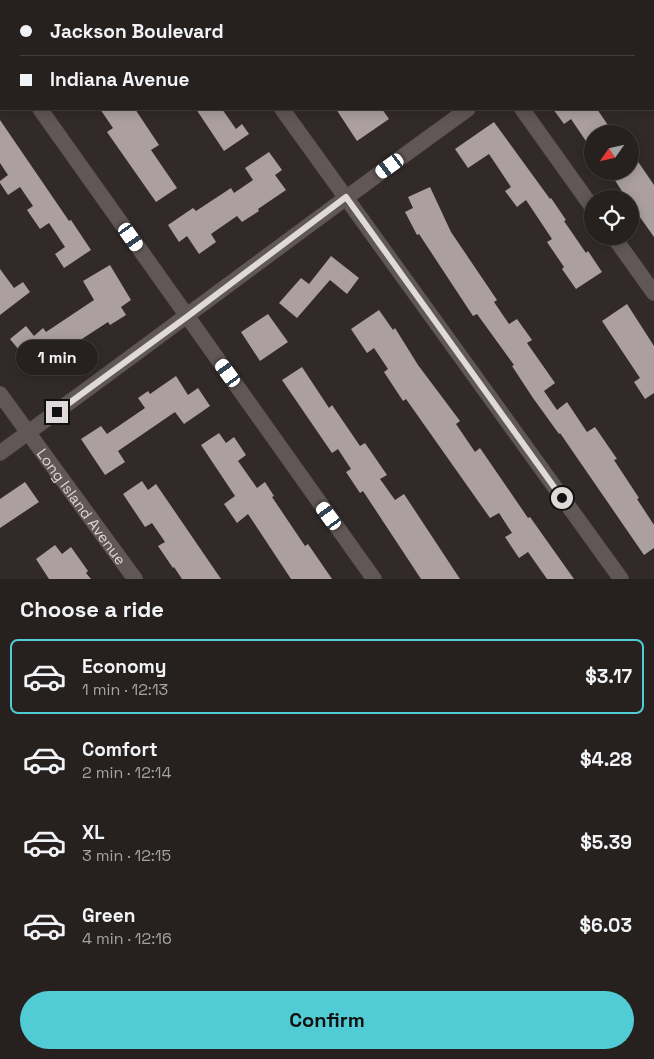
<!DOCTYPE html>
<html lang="en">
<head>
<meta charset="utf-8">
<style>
	:root { --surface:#26201f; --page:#322d2c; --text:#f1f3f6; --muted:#a4a3a4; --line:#423e3d; --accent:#51ccd4 }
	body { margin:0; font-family:"Space Grotesk",sans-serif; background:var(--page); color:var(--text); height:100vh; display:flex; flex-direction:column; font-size:19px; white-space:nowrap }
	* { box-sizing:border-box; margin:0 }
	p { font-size:16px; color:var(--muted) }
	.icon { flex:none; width:28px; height:28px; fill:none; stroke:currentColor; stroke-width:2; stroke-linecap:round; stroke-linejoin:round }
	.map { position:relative; height:579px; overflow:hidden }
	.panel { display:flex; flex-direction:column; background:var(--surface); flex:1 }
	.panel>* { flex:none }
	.banner { position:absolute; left:0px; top:0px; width:655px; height:110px; box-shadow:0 2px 12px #0003,0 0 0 1px var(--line); display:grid; align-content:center; height:110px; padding:0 20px; background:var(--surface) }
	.needle { width:32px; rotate:236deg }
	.fabs { position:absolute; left:584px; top:125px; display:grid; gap:10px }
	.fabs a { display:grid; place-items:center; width:55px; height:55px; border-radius:50%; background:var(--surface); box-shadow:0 2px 12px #0003,0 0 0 1px var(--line); font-size:25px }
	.end { position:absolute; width:22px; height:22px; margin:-11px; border:6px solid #dfd9d9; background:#111; box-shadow:0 0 0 2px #111 }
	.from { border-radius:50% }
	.bubble { position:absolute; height:35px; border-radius:18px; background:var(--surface); box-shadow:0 2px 12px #0003,0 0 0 1px var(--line); font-size:16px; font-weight:700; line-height:35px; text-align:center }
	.car { position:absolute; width:15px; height:30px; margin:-15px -8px; border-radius:6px; box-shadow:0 0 4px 1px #0007; background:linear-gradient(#fff 24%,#345 0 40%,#fff 0 76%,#345 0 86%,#fff 0) }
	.banner b { display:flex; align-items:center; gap:18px; height:48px; font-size:19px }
	.banner b+b { border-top:1px solid var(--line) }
	.banner i { width:12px; height:12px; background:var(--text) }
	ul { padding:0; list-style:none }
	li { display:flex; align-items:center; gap:15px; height:75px; margin:0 10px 8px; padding:0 10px; border:2px solid transparent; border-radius:8px }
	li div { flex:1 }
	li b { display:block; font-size:19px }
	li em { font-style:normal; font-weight:700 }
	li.selected { border-color:var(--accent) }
	li>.icon { width:45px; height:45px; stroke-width:1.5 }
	h2 { padding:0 20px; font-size:22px; line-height:60px }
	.button { display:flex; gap:10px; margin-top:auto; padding:10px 20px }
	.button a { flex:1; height:58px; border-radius:30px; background:var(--accent); color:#111; font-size:20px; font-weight:700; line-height:58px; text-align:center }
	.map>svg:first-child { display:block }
	.building { fill:#aba09f }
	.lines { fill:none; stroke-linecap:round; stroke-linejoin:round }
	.minor-casing { stroke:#4d4646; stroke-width:16 }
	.minor { stroke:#605756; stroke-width:15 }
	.route { stroke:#dfd9d9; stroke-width:6 }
	.labels { text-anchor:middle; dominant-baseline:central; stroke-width:5; stroke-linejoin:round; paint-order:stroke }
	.street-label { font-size:15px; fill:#dfd9d9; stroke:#322a29 }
</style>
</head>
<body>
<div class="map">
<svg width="654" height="579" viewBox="0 0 654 579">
	<rect width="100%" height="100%" fill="#322a29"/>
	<!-- building -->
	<path class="building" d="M100,109H135L159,145L151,150L177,188L156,202L107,132L113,128Z
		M196,109H222L236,129L242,124L249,134L224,151Z
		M336,109H382L389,119L357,141Z
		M553,109H597L614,134H592V150L571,119L564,124Z
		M0,120L69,221L71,220L91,250L64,268L55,254L65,247L49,223L40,229L27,210L33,206L20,187L8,195L0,183V181L8,175L0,163Z
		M494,122L550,199L551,198L566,220L564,221L586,253L588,251L602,272L576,289L562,269L564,267L547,242L552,239L526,200L517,207L505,191L511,187L489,154L468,168L455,149Z
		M630,150L654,185V237L630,203V199H627L609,171H630Z
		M269,152L282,170L275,175L286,190L258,209L259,211L242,222L237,216L211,234L216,242L199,254L187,236L179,242L168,225L193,208L196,211L231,188L234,193L253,180L245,168Z
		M430,187L451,232L497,300L494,302L509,324L517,319L532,340L527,343L555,383L544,391L557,410L567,402L587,432L595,427L617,459L614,460L639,498L637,499L654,525V548L644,555L560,433L559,434L533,398L512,366L514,365L477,314L473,316L419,234L417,235L405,212L413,208L408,197Z
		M331,256L359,278L347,294L330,280L297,318L279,303L301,278L309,284Z
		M110,265L131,300L121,307L126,315L110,325L108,322L68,348L67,346L36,371L10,339L26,326L34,336L43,328L46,332L94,300L83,281Z
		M0,269L14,288L23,282L30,292L0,315Z
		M627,304L654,346V393L645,399L634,382L640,378L602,321Z
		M379,310L393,330L395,328L418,365L460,421L456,424L475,452L480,448L528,518L530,517L574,579H547L528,552L519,558L505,537L512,533L499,513L490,518L406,399L403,401L384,372L388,369L374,348L367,353L351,329Z
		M268,314L288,342L260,361L241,332Z
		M302,367L329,408L332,405L360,446L365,443L387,475L380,479L395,500L404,494L460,579H421L363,491L360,493L346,472L351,469L338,449L332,453L282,380Z
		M176,376L188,395L198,388L210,406L184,424L175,412L118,451L125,462L105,475L81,439L101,426L107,434L145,408L138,398L148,391L150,394Z
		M219,433L226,443L234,437L246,455L238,461L257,488L265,482L274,496L272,497L305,546L308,544L332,579H291L248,514L237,523L224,504L235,496L201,445Z
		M142,481L148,490L156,484L221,579H182L174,567L173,568L158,546L165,542L152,523L145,527L123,494Z
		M25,482L39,502L0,528V499Z
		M55,545L62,554L71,547L88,571L86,573L91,579H49L36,559Z"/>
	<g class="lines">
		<defs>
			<g id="minor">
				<path d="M204,0V1"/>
				<path d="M444,0V1"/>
				<path d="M615,1L617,0"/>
				<path d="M0,53L1,55"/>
				<path d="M40,109L374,579"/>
				<path d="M282,109L621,579"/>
				<path d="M522,109L592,207"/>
				<path d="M613,236L654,293"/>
				<path id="s1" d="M0,394L135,579"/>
				<path d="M0,453C157,339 311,222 468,109"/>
			</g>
		</defs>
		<!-- minor casing -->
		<use href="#minor" class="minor-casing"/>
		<!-- minor -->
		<use href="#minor" class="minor"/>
	</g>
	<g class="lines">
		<!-- route -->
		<path class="route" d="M57,412L188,316L346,197L562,498"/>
	</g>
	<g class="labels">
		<!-- street labels -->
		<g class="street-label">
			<text stroke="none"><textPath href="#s1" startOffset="139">Long Island Avenue</textPath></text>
		</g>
	</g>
</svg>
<div class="fabs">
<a><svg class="needle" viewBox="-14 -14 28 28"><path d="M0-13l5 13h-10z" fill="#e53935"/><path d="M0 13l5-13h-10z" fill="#a4a3a4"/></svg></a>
<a><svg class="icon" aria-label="locate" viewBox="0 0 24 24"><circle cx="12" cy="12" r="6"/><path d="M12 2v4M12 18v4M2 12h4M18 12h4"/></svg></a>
</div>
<i class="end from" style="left:562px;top:498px"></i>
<i class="end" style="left:57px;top:412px"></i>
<div class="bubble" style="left:16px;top:340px;width:82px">1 min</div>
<i class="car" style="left:390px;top:166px;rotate:234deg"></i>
<i class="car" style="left:131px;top:237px;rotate:145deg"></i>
<i class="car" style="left:228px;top:373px;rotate:324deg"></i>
<i class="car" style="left:329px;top:516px;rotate:324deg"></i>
<div class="banner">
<b><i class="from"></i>Jackson Boulevard</b>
<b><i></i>Indiana Avenue</b>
</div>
</div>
<section class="panel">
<h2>Choose a ride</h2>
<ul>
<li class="selected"><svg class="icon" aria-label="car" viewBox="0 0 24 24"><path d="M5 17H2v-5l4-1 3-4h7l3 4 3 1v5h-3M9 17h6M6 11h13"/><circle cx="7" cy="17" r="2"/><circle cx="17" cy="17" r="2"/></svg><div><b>Economy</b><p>1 min · 12:13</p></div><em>$3.17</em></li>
<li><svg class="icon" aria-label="car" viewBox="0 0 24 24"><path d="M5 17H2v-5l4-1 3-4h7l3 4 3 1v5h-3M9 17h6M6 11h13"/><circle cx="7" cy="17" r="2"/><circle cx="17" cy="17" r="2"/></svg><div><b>Comfort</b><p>2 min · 12:14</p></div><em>$4.28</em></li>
<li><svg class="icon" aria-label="car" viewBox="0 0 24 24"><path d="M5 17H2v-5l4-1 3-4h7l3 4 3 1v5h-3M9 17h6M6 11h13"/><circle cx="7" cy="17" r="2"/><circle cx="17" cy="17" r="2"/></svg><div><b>XL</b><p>3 min · 12:15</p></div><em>$5.39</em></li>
<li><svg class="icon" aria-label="car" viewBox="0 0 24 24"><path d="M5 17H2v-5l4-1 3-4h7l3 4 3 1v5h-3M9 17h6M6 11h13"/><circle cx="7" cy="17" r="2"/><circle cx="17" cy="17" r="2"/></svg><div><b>Green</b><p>4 min · 12:16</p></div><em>$6.03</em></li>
</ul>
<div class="button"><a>Confirm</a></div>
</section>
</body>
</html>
